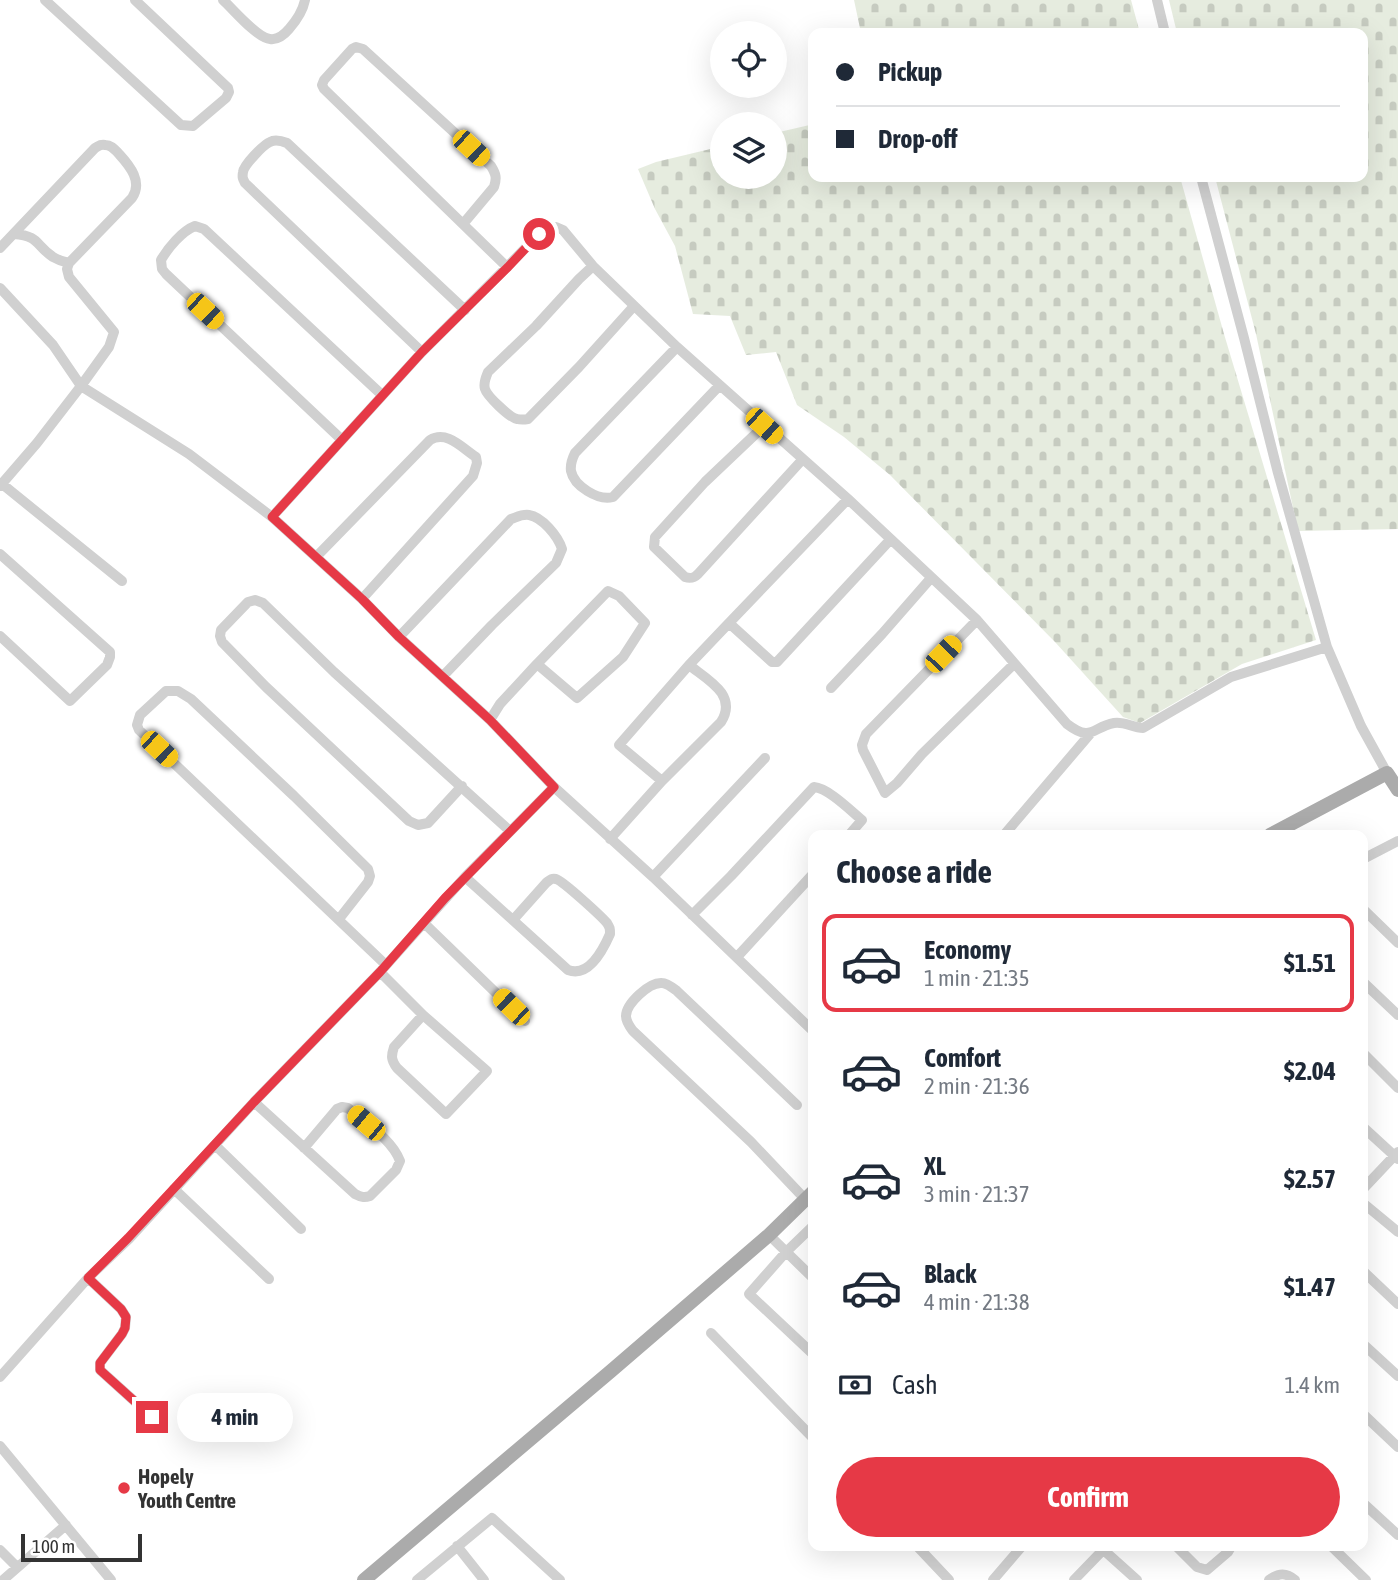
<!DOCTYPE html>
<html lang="en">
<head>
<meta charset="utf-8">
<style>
	:root { --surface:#fff; --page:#f6f6f7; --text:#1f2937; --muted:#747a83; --line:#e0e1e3; --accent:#e63946 }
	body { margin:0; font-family:"Asap Condensed",sans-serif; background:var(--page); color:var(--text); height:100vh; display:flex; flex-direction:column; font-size:26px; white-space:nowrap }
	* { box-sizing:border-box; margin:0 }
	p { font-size:23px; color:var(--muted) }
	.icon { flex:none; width:38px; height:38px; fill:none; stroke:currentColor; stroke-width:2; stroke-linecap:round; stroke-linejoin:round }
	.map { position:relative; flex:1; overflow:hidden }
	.side { position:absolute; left:808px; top:830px; width:560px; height:721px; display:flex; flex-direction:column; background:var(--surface); border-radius:14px; box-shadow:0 7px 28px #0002 }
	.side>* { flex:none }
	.banner { position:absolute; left:808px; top:28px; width:560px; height:154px; border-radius:14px; box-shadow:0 7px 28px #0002; display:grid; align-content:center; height:154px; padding:0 28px; background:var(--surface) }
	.fabs { position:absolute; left:710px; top:21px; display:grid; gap:14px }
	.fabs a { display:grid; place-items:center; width:77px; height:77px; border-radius:50%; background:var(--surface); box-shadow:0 7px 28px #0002; font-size:35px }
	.scale { position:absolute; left:21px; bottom:18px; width:121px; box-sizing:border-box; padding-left:7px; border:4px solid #333; border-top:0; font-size:19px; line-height:24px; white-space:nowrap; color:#333; -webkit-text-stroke:5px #fff; paint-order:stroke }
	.end { position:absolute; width:32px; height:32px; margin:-16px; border:9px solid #e63946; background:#fff; box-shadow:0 0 0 4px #fff }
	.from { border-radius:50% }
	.bubble { position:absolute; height:49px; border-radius:24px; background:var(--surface); box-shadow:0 7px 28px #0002; font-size:23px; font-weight:700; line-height:49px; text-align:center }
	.car { position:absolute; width:21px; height:42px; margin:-21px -10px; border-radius:9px; box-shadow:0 0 5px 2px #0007; background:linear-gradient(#f5c518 24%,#345 0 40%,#f5c518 0 76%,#345 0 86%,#f5c518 0) }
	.banner b { display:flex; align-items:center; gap:24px; height:66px; font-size:26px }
	.banner b+b { border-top:2px solid var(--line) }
	.banner i { width:18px; height:18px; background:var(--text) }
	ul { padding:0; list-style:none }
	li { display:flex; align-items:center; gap:21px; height:98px; margin:0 14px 10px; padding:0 14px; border:4px solid transparent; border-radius:14px }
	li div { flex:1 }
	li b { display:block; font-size:26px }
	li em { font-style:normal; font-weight:700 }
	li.selected { border-color:var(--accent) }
	li>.icon { width:63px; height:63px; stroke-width:1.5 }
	h2 { padding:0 28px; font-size:32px; line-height:84px }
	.pay { display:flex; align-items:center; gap:18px; height:77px; padding:0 28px; font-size:26px }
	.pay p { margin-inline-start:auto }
	.action { display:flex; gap:14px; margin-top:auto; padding:14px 28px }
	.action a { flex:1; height:80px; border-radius:42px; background:var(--accent); color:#fff; font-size:28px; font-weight:700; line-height:80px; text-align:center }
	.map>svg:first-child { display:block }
	.cemetery { fill:url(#cemetery-stones) }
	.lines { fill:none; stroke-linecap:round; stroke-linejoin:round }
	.minor { stroke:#d0d0d0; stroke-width:10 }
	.major { stroke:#ababab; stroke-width:14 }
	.route { stroke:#e63946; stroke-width:9 }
	.poi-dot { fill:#e63946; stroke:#fff; stroke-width:2.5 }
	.labels { text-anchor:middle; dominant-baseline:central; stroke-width:7; stroke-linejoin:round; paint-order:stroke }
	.poi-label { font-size:21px; font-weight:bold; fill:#333; stroke:#fff; text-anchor:start }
</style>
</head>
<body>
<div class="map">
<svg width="1398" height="1580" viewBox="0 0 1398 1580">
	<defs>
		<pattern id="cemetery-stones" width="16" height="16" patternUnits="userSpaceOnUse" patternTransform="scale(1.75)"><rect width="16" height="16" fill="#e6ecdf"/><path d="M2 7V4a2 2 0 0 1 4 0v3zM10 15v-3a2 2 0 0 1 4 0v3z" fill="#c6cbc0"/></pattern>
	</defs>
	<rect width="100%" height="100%" fill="#fff"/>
	<!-- cemetery -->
	<path class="cemetery" d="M854,0H1131L1140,33H861Z
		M1169,0H1398V529L1298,531L1256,334L1215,177H1363V33H1177Z
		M814,124V177H1180L1224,334L1316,640L1242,664L1140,723L1123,717L1055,642L890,475L844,437L797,405L776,352L746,355L730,316L693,314L675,246L655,209L638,169L656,162L723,146V177H775V133Z"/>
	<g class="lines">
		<!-- minor -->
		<path class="minor" d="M45,0L181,125L193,126L226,98L229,92L228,88L135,0
			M223,0C233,9 257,38 270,39C277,40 284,35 289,29C296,21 303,10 305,0
			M1157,0L1165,33
			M1201,177L1244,338L1278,473L1327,647L1361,726L1387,773
			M463,224L494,187C497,178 496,174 491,166L363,49L356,47L352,49L324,80L322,85L324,89L507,267
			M0,248L95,148C99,146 100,144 105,145C112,145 115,150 119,154C130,166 143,182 132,198L69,263C64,262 58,260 53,257C35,245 40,236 14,234
			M593,266L579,279L536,326L488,372C486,377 483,383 485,389C487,396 510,418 517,419C521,420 523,420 528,419L579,367L634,306
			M0,288L53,345L81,386L109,347L114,332L69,277L67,269L69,263
			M677,347L575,453C572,459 570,464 571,471C574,486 598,501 613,497L719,386
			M422,352L245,183C243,179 242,178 243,172C244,165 263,145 270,142C275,139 282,141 287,143L465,310
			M764,426L705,482L655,537L654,547L685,577C691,579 694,578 698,574L802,460
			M341,439L166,274L162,269L161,260C168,248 182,231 195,226L204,229L382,395
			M2,484L122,581
			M0,486L37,443L81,386L189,454L272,517L362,599L399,637L490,720L554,787L653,877L814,1032
			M848,499L729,623L772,662H777L890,540
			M272,517L422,352L507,267L539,234L548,228L556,227L563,230L593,266L677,347L848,499L977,620L1067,724C1092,743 1092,727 1114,723C1124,721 1133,728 1143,728L1231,677L1327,647
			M0,554L110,652V657L107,665L70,701L0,636
			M316,557L430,440C447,430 462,448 476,457L477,463L473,476L362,599
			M977,620L866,734L862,745L863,750L885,793L897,783L922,754L1014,664
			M399,637L511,519C517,517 522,514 529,515C542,517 558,536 562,549L556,563L492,625L443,676
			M689,665L729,623
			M831,688L882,634L931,578
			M490,720L500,704L537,664L608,591L619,596L645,623L623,657L577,698L537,664
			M462,786L428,823L418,825L409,821L266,687L222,642L220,636L221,630L248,602L255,600L263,603L334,672L510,831
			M1004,835L1090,734
			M610,839L662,781L721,722C738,695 708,680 689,665L619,745L662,781
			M1363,859L1398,841
			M465,877L568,970C589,978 603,950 610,934C610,928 610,928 607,923C601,916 563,881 556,879C551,878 550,880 546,883L513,920
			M653,877L765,758
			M1363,909L1398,943
			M692,915L731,876L814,787C828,788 850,810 862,820L849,835
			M339,919L368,882L370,876L368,869L294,796L191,699L178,691H166L140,715L137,725L139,730L386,965
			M424,923L525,1021
			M737,957L814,873
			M380,972L423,1015L487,1071L446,1114L397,1068C391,1060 391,1056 394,1047L423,1015
			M1363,982L1398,1015
			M1363,1053L1398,1088
			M254,1102L355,1194C361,1197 364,1198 370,1196L396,1170L400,1161C392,1139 365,1123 348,1108L342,1107L337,1109L304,1148
			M797,1105L677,991C673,988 667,983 662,983C649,982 626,1004 626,1016C626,1022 630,1027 633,1031L751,1142L805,1199
			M1363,1127L1398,1159
			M215,1145L301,1229
			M174,1189L269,1279
			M1363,1189L1398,1152
			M1363,1203L1398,1232
			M814,1225L786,1252L749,1294L814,1355
			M769,1235L814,1279
			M1363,1271L1398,1304
			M88,1278L121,1309L126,1317L125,1328L122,1334L100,1363V1370L152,1417
			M711,1333L814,1439
			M1363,1344L1398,1376
			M0,1377L88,1278L129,1239L254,1102L380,972L465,877L554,787
			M1363,1414L1398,1447
			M0,1446L111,1580
			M1363,1503L1398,1535
			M916,1545L949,1580
			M1098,1545L1137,1580
			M1175,1545L1197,1567L1207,1570L1228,1552L1232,1545
			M1330,1545L1366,1580
			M457,1546L484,1580
			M0,1550L17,1567
			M3,1580L66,1525
			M417,1580L492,1518L560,1580
			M993,1580L1023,1545
			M1074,1580L1103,1550
			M1269,1580C1278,1573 1286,1572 1295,1580"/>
		<!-- major -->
		<path class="major" d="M1270,835L1387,773L1398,790
			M364,1580L611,1371L769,1235L814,1191"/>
	</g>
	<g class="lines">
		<!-- route -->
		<path class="route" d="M152,1417L100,1370V1363L122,1334L125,1328L126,1317L121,1309L88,1278L128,1238L254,1102L380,972L445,898L554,787L490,720L399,637L362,599L272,517L422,352L508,267L539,234"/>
	</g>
	<!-- markers -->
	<circle class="poi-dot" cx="124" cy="1488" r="7"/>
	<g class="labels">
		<!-- poi labels -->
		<g class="poi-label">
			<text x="138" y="1476">Hopely<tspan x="138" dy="24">Youth Centre</tspan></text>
		</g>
	</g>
</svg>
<div class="fabs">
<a><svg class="icon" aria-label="locate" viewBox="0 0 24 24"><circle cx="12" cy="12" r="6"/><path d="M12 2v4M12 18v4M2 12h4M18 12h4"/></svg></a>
<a><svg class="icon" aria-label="layers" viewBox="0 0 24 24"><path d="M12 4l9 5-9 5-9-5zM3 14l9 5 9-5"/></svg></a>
</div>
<div class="scale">100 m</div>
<i class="end from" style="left:539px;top:234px"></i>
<i class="end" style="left:152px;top:1417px"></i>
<div class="bubble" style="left:177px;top:1393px;width:116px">4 min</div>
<i class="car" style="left:471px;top:148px;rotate:133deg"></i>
<i class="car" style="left:205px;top:311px;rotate:133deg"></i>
<i class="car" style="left:764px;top:426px;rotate:132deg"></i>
<i class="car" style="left:943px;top:654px;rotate:44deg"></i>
<i class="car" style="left:159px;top:749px;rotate:133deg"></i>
<i class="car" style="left:511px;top:1007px;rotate:314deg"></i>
<i class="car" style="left:366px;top:1123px;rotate:310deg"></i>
<div class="banner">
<b><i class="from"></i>Pickup</b>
<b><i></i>Drop-off</b>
</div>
<section class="side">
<h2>Choose a ride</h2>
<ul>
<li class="selected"><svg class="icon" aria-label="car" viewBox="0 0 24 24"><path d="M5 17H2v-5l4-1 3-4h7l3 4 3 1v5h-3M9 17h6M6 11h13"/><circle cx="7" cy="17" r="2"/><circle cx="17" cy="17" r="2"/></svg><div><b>Economy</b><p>1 min · 21:35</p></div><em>$1.51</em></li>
<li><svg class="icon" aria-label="car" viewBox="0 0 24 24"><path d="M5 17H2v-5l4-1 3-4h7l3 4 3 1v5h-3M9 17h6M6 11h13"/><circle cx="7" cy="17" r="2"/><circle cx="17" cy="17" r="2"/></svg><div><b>Comfort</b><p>2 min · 21:36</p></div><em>$2.04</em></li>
<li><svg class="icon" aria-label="car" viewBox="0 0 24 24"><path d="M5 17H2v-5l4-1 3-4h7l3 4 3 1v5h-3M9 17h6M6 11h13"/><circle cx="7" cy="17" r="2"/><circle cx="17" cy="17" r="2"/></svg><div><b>XL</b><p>3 min · 21:37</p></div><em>$2.57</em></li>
<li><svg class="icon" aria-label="car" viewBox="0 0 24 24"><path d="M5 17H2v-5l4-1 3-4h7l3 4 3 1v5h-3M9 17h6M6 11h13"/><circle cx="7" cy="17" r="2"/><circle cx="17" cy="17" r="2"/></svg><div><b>Black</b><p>4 min · 21:38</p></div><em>$1.47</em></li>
</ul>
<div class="pay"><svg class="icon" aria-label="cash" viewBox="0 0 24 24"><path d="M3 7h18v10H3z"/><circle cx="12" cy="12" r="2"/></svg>Cash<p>1.4 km</p></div>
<div class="action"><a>Confirm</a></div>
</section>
</div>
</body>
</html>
